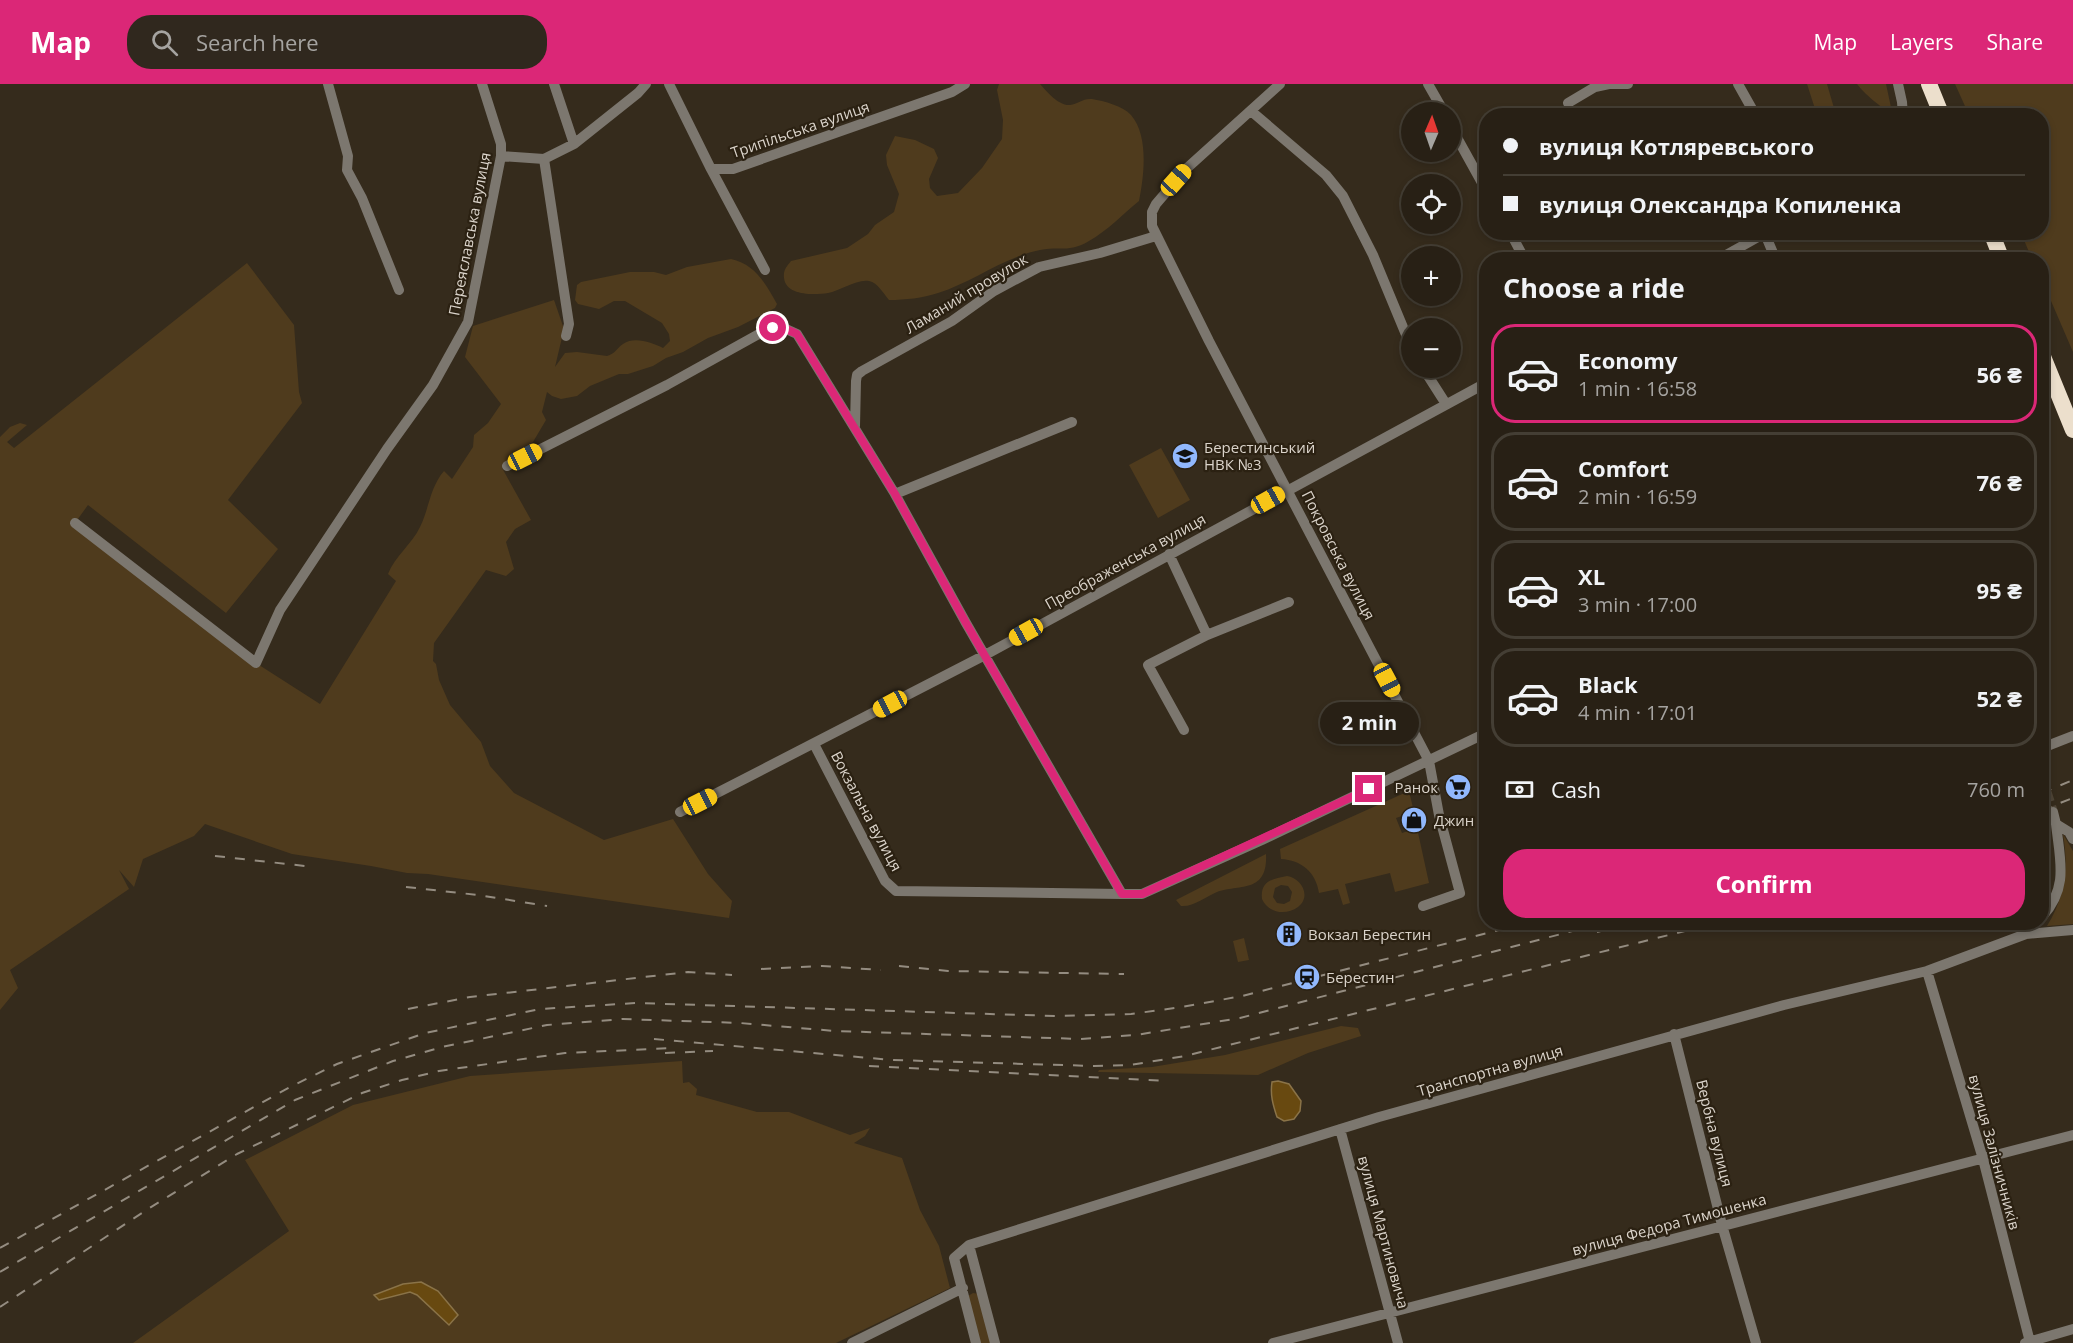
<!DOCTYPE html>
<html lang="en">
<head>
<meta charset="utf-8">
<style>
	:root { --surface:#282015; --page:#30281e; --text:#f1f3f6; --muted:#a5a3a0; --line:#443e34; --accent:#db2777 }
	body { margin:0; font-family:"Open Sans",sans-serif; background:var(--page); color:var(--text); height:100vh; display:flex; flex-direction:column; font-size:22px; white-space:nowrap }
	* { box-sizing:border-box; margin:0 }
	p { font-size:20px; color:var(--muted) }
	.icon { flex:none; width:33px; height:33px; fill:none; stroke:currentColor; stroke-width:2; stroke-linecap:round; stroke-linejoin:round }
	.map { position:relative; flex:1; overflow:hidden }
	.details { position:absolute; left:1479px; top:168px; width:570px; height:678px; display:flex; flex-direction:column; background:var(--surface); border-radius:24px; box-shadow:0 3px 9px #0003,0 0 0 2px var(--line) }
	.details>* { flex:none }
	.banner { position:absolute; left:1479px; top:24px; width:570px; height:132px; border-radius:24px; box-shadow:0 3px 9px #0003,0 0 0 2px var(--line); display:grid; align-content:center; height:132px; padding:0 24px; background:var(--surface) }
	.needle { width:39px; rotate:2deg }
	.buttons { position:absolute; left:1401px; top:18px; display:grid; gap:12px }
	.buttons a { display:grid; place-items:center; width:60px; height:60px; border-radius:50%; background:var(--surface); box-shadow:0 3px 9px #0003,0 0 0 2px var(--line); font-size:30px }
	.end { position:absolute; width:27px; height:27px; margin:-14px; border:8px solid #db2777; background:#fff; box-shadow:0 0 0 3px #fff }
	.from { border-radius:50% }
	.bubble { position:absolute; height:42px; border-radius:21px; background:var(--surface); box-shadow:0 3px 9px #0003,0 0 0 2px var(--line); font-size:20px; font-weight:700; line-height:42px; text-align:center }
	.car { position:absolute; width:18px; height:36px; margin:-18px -9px; border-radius:8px; box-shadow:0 0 4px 2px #0007; background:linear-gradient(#f5c518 24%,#345 0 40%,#f5c518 0 76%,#345 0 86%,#f5c518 0) }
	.banner b { display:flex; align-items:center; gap:21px; height:57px; font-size:22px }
	.banner b+b { border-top:2px solid var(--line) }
	.banner i { width:15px; height:15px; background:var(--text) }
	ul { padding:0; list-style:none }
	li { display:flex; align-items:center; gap:18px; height:99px; margin:0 12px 9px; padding:0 12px; border:3px solid var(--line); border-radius:24px }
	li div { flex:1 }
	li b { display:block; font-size:22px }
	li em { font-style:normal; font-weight:700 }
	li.selected { border-color:var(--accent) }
	li>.icon { width:54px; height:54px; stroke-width:1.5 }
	h2 { padding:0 24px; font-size:27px; line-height:72px }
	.pay { display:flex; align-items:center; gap:15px; height:66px; padding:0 24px; font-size:22px }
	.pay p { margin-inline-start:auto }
	.primary-button { display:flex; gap:12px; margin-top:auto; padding:12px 24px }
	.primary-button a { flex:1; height:69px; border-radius:24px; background:var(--accent); color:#fff; font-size:24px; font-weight:700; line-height:69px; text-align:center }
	header { display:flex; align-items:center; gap:36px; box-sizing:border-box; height:84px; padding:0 30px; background:var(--accent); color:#fff }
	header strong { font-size:28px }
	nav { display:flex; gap:33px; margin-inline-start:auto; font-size:21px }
	.search { width:420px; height:54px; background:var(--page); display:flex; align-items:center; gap:15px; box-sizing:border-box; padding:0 21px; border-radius:24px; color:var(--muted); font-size:22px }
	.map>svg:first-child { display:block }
	.green { fill:#4f3b1d; fill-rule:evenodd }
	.water { fill:#684910; stroke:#8a7348; stroke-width:1.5 }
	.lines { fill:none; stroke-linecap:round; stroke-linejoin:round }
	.minor-tunnel { stroke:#4e4436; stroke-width:10; stroke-dasharray:10 5; stroke-linecap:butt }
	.minor { stroke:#7c776f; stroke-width:10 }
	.highway { stroke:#ecdfcc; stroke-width:16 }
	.rail { stroke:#948c80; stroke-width:2; stroke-dasharray:10 10; stroke-linecap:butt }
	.route { stroke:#db2777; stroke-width:8 }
	.labels { text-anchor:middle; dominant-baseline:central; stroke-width:4.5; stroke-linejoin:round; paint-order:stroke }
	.street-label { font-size:15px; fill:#dbd4cb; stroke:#2b2112 }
	.poi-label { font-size:15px; fill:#dbd4cb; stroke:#2b2112; text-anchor:start }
</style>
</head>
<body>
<header>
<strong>Map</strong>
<div class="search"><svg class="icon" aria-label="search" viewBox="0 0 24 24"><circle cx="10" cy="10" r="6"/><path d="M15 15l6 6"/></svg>Search here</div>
<nav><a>Map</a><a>Layers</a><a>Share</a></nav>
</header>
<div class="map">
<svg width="2073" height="1259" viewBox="0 0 2073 1259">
	<rect width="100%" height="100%" fill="#352b1c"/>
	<!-- green -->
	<path class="green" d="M999,0H1040C1047,8 1059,22 1070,21C1078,20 1083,14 1092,15C1104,17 1123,22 1131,31C1149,52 1144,92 1139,117C1123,130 1107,147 1089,157C1069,169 1060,162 1040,166C1004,173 973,198 938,209C922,214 906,216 889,216C883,209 878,199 869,197C856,195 840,207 828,209C814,211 786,212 784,194C783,186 787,182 791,177L847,164L868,150L875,141L894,128L899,110L887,81L886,71L895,52L915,56L934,65L938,74L929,95L930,104L937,112L958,109L982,84L1002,55L1003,36L997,6Z
		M1807,0H1827L1836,31H1817Z
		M1857,0H1886L1892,28C1882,26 1863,8 1857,0Z
		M1955,0H2073V268L2042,196V176L2032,175L2021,149L2042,148V32L1969,31Z
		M731,175C755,180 766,200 777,220L775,224L738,243L708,254L683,268L666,274L653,282L628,290H619L590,302L577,312L561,315L552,312L547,308L542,328L546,336L533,358L502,384L531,436L515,445L506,458L514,485L506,492L486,486L434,559L433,577L436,580L439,596L450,621L481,658L490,682L514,709L604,756L673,735L708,790L732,817L729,834L428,790L407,789L371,782L292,770L205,740L194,752L143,775L134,803L119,786L129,805L10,886L18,904L0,926V353L10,343L20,339L27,341L7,358L14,364L247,179L294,241L299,308L302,319L228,416L278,465L226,529L88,421L75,439L256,579L320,620L396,497L388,490C395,472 412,460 420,443C429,425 430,403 444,387L452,395L473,363L474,351L488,339L501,320L465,273L473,242L554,216L564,245L555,283L565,269L577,268L607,272C615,270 617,264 623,260C635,252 652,259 663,264L670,257L669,250L662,239L625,217H614L599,225L578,220L575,216L577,201L581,198L630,188H654L666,191L687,183Z
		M1161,364L1190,416L1158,434L1129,381Z
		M1409,707L1414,728L1396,734L1402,749L1417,744L1429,799L1395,808L1390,789L1345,800L1350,819L1343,821L1338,805L1319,809C1316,788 1301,776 1281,775L1280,765Z
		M2063,750L2073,767V840L2047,842C2065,812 2069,785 2063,750Z
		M1266,770C1268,810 1239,800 1217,808C1205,813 1194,823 1181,822L1176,816Z
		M1287,792C1301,794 1312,812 1298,823C1286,832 1268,829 1262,815C1260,797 1272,795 1287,792ZM1281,801L1288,802L1292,808L1290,817L1284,820L1277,819L1273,813L1275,804Z
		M1244,854L1249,876L1238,878L1233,857Z
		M1341,942L1358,944L1361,952L1308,969L1258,991L1098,988L1099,986L1152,983L1225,971Z
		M682,977L683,999L689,998L697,1005L696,1011L757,1028H789L850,1051L870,1044L865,1052L854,1059L902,1074L920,1126L939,1162L950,1204L836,1259H133L289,1147L245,1076L353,1021L470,992Z
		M973,1209L979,1210L992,1259H980L968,1212Z"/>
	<!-- water -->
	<path class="water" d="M1278,997L1289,1000L1301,1017L1300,1027L1294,1035L1284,1037L1277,1033C1273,1021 1270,1011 1272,998Z
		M421,1198L438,1207L458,1231L449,1241L417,1211L410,1208L379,1216L374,1211L403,1200Z"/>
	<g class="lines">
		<!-- minor-tunnel -->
		<path class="minor-tunnel" d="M2042,694L2053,728"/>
		<!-- minor -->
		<path class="minor" d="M328,0L348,72L347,86L362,114L399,206
			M554,0L574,60
			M669,0L711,85L765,186
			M1280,0L1186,85L1156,120L1152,128V142L1209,257L1429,677L1439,731L1460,809L1423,822
			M1428,0L1444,28
			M1610,0H1628
			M1738,0L1756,32
			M1898,0L1902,18L1903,32
			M1568,19L1595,3L1609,0
			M1251,27L1326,91L1343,112L1373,171L1412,265
			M1450,41L1486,106
			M501,72L544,75L574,60L638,9L646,0
			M544,75L569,240L566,252
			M711,85H733L952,8L965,0
			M1510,148L1525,176
			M1765,150L1776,176
			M1717,176L1767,148
			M1423,284L1446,320
			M855,342L856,297L857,291L862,287L952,237L994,207L1039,183L1100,169L1156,152
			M507,382L667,301L757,251L773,244L786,245L797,250L895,410L966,539L1122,810
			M895,410L1072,338
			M75,439L256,579L280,526L387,365L433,301L468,238L501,72V60L482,0
			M1169,470L1207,551
			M1184,646L1148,581L1207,551L1289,518
			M814,660L885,797L896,807L1122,810H1142L1262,756L1486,649
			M2042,664L2073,652
			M680,728L985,571L1486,299
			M2053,728L2056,740L2069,748L2073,755
			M2042,833C2069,803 2060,777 2056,740
			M2026,850L2073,846
			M1927,887L1983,1075L2030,1258
			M1674,950L1722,1141L1756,1259
			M1340,1045L1398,1259
			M969,1161L995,1259
			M852,1259L963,1204
			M976,1259L954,1174L969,1161L1379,1033L1784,921L1927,887L2026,850L2037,838
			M1273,1259L2073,1051
			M2025,1259L2073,1245"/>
		<!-- highway -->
		<path class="highway" d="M1929,0L1942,32
			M1991,148L2002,176
			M2042,270L2073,346"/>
		<!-- rail -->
		<path class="rail" d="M2042,709L2073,696
			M2042,726L2073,714
			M215,772L314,783
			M406,803L478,811L547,822
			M1597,848L1637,838
			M899,882L948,887L1124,890
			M761,885L822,882L881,886
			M408,925L470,913L688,888L732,891
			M654,955L893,976L1094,982L1130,981L1185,972L1721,838
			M665,969L713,967
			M869,982L1167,997
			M0,1164L290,1003L337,980L425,949L540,925L636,919L1055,932L1131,930L1182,923L1242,912L1530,838
			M0,1188L295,1016L393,977L442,963L547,941L623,935L740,939L835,947L1081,955L1136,951L1240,934L1607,838
			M0,1223L148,1125L237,1070L362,1009L402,996L439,987L565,969L674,964"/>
	</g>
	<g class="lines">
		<!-- route -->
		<path class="route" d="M773,244L786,245L797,250L895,410L966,539L1122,810H1142L1369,705"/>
	</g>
	<!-- icons -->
	<defs>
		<symbol id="school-disc" viewBox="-11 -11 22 22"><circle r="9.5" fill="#91b8fd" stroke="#2b2112"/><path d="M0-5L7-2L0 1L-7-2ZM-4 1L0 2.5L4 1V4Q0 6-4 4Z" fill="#111"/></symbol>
		<symbol id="supermarket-disc" viewBox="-11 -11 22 22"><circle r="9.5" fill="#91b8fd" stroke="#2b2112"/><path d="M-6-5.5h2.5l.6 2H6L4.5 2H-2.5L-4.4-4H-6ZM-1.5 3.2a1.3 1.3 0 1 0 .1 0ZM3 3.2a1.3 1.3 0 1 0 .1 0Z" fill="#111"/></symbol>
		<symbol id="shop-disc" viewBox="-11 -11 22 22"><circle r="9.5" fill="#91b8fd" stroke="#2b2112"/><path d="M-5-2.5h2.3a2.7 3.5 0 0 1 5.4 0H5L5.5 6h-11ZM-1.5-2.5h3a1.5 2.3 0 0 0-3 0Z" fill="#111"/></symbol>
		<symbol id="building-disc" viewBox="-11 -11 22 22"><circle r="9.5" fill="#91b8fd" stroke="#2b2112"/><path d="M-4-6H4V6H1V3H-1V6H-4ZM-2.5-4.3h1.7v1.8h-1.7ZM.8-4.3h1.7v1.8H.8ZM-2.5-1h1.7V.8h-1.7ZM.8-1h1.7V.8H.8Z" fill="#111"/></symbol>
		<symbol id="station-disc" viewBox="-11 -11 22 22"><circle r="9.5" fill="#91b8fd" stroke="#2b2112"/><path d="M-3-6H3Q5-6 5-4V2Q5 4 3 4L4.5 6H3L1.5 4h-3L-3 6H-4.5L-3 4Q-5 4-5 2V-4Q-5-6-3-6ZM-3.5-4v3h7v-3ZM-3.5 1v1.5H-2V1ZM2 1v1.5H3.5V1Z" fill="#111"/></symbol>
	</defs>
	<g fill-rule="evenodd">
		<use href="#school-disc" x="1170" y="357" width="30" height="30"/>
		<use href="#supermarket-disc" x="1443" y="688" width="30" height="30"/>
		<use href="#shop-disc" x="1399" y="721" width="30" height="30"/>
		<use href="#building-disc" x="1274" y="835" width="30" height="30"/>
		<use href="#station-disc" x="1292" y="878" width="30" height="30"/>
	</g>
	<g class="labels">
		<!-- street labels -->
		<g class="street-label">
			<text transform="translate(800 45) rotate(-19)">Трипільська вулиця</text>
			<text transform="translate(469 150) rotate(-79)">Переяславська вулиця</text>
			<text transform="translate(966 209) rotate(-31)">Ламаний провулок</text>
			<text transform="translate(1339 471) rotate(63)">Покровська вулиця</text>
			<text transform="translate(1125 477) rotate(-29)">Преображенська вулиця</text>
			<text transform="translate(867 727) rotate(62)">Вокзальна вулиця</text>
			<text transform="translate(1490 986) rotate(-16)">Транспортна вулиця</text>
			<text transform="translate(1715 1049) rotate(76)">Вербна вулиця</text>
			<text transform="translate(1995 1068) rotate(75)">вулиця Залізничників</text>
			<text transform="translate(1669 1140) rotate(-15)">вулиця Федора Тимошенка</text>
			<text transform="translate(1384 1148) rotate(75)">вулиця Мартиновича</text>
		</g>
		<!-- poi labels -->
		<g class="poi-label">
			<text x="1204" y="363">Берестинський<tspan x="1204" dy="17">НВК №3</tspan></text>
			<text x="1438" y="703" text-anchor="end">Ранок</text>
			<text x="1434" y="736">Джин</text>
			<text x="1308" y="850">Вокзал Берестин</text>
			<text x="1326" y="893">Берестин</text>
		</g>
	</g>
</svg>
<div class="buttons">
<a><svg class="needle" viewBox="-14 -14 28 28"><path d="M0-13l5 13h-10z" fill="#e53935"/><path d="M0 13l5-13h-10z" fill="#a5a3a0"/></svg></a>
<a><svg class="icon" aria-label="locate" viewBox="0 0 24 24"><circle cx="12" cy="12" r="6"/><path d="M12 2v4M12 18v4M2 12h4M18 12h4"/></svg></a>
<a>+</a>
<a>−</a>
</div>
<i class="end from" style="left:773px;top:244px"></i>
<i class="end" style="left:1369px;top:705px"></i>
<div class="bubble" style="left:1320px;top:618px;width:99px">2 min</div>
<i class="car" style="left:1176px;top:96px;rotate:42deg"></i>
<i class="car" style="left:525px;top:373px;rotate:63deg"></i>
<i class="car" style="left:1268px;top:416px;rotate:61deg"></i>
<i class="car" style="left:1026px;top:548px;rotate:241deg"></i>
<i class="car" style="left:1387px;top:596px;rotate:152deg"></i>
<i class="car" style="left:890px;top:620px;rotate:242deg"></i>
<i class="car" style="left:700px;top:718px;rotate:63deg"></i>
<div class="banner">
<b><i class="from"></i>вулиця Котляревського</b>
<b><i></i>вулиця Олександра Копиленка</b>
</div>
<section class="details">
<h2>Choose a ride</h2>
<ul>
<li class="selected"><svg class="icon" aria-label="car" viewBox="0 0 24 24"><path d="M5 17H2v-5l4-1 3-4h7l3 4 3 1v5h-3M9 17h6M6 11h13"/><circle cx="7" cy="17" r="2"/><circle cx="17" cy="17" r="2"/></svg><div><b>Economy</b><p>1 min · 16:58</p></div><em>56 ₴</em></li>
<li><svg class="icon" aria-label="car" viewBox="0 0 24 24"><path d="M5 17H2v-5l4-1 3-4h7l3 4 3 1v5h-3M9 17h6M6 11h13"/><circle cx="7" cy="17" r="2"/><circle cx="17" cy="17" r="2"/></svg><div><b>Comfort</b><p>2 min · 16:59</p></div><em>76 ₴</em></li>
<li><svg class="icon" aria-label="car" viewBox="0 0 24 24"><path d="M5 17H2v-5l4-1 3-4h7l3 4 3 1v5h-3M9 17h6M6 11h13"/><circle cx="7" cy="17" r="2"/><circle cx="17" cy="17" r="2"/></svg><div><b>XL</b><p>3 min · 17:00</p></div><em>95 ₴</em></li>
<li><svg class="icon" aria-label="car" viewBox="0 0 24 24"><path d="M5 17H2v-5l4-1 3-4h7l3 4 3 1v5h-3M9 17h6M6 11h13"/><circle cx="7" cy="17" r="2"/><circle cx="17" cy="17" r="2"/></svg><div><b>Black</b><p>4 min · 17:01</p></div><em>52 ₴</em></li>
</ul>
<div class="pay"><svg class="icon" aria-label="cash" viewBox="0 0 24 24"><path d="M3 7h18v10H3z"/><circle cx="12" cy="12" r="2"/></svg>Cash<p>760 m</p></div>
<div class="primary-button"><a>Confirm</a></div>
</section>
</div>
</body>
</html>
